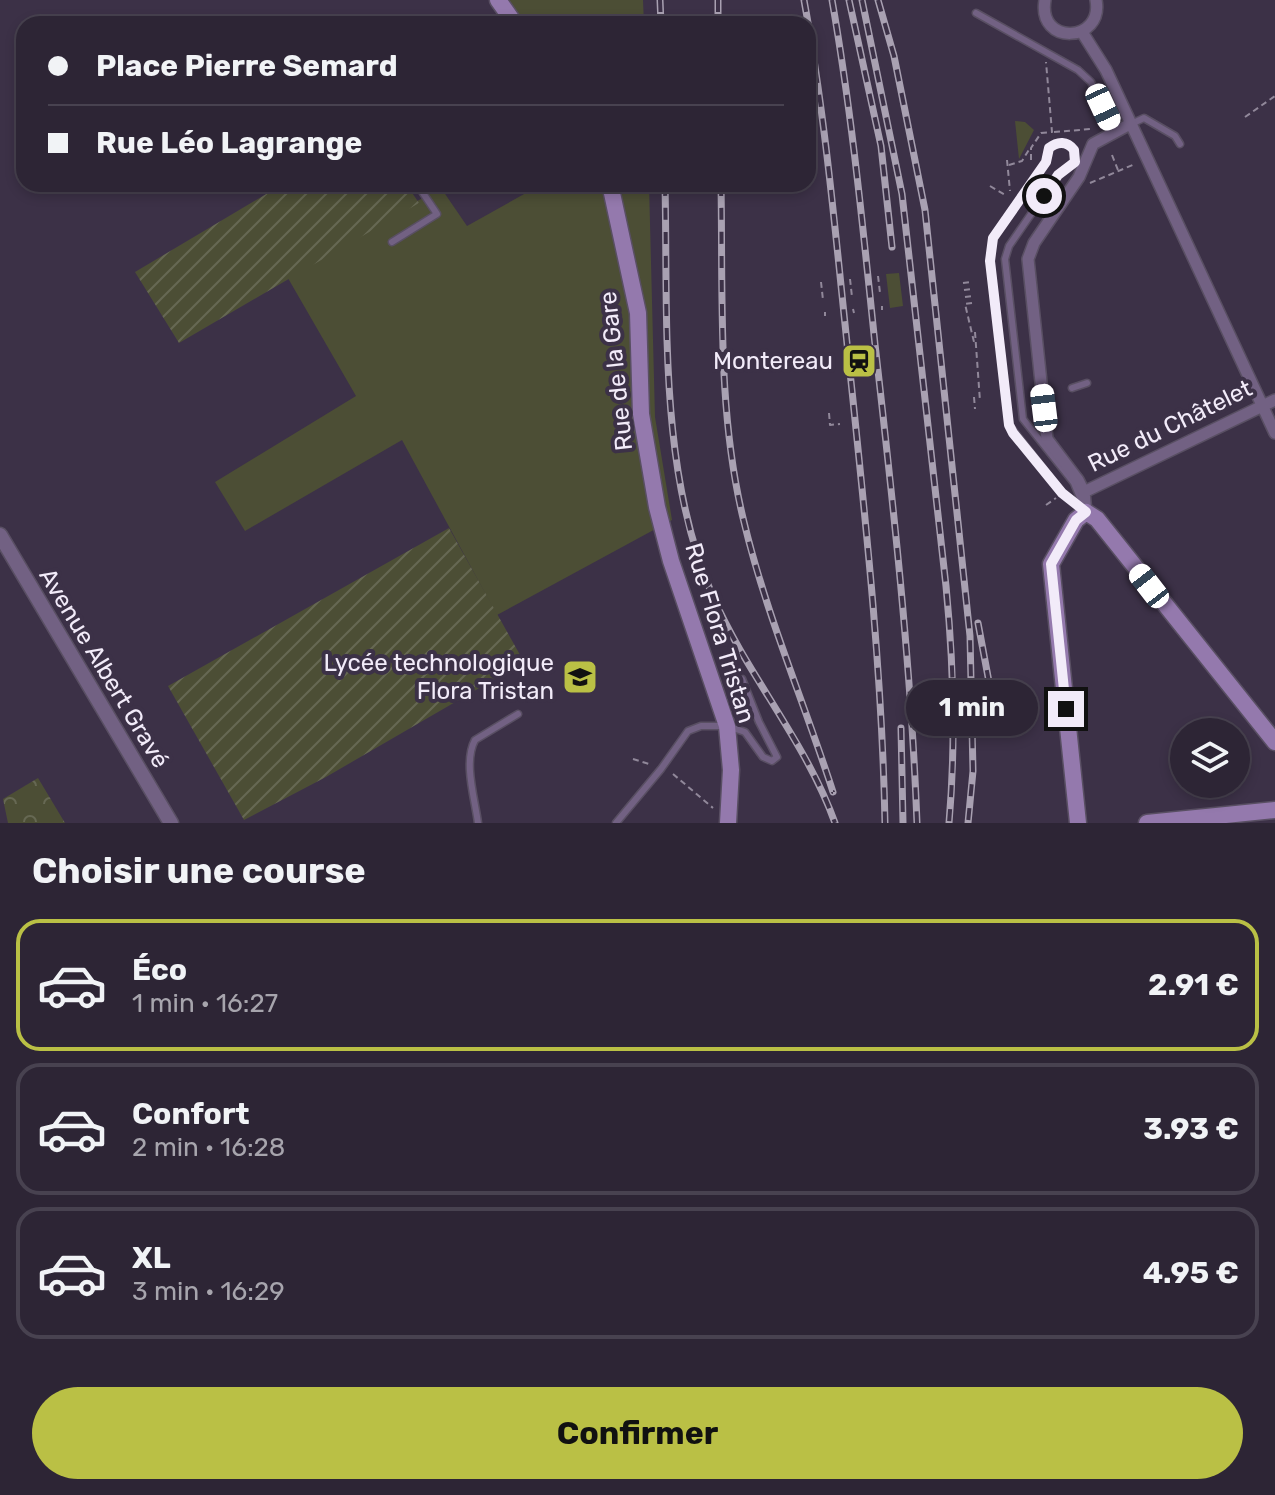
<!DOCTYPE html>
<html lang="fr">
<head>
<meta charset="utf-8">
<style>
	:root { --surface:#2d2535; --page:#393141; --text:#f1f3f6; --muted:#a7a5ad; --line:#484250; --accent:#bac045 }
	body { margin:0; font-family:Rubik,sans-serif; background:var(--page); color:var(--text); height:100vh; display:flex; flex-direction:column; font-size:30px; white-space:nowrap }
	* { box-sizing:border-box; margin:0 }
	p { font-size:26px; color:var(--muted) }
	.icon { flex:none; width:44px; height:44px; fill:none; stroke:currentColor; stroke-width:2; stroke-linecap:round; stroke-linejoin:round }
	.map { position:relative; height:823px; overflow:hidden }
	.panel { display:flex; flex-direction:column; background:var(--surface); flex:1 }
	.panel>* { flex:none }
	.hud { position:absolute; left:16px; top:16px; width:800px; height:176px; border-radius:24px; box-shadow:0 4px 12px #0003,0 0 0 2px var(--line); display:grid; align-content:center; height:176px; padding:0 32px; background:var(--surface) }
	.tools { position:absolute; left:1170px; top:718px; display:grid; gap:16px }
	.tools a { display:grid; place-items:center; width:80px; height:80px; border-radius:50%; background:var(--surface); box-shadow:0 4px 12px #0003,0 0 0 2px var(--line); font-size:40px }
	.end { position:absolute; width:36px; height:36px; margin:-18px; border:10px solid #f2ebf9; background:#111; box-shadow:0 0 0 4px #111 }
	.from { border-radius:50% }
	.bubble { position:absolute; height:56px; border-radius:28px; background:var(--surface); box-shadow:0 4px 12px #0003,0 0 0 2px var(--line); font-size:26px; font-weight:700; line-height:56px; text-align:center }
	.car { position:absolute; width:24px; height:48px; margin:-24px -12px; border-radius:10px; box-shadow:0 0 6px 2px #0007; background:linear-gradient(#fff 24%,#345 0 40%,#fff 0 76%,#345 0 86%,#fff 0) }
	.hud b { display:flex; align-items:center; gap:28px; height:76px; font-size:30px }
	.hud b+b { border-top:2px solid var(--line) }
	.hud i { width:20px; height:20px; background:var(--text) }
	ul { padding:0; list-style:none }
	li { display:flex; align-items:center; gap:24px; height:132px; margin:0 16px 12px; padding:0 16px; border:4px solid var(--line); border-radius:24px }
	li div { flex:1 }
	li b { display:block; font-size:30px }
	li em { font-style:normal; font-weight:700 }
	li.active { border-color:var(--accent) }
	li>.icon { width:72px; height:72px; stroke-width:1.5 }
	h2 { padding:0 32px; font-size:36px; line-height:96px }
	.primary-button { display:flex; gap:16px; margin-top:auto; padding:16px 32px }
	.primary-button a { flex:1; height:92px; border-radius:48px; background:var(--accent); color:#111; font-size:32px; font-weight:700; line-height:92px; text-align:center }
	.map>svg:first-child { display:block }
	.grass { fill:#4c4e35 }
	.park { fill:url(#park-crowns) }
	.garden { fill:url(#garden-furrows) }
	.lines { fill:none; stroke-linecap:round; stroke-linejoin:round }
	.service-casing { stroke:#594f63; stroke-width:9 }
	.minor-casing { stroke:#594f63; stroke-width:14 }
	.tertiary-casing { stroke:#594f63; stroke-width:17 }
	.secondary-casing { stroke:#594f63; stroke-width:19 }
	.path { stroke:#91889a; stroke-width:2; stroke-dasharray:6 4; stroke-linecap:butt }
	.service { stroke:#726183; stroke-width:6 }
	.minor { stroke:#726183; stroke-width:11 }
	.tertiary { stroke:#726183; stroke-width:14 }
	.secondary { stroke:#9479ad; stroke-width:16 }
	.rail-casing { stroke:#a9a1b2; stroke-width:7 }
	.rail { stroke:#3c3147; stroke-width:4; stroke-dasharray:12; stroke-linecap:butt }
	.route { stroke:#f2ebf9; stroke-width:10 }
	.labels { text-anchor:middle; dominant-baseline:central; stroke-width:8; stroke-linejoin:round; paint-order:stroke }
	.poi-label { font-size:24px; fill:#f2ebf9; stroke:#3c3147; text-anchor:end }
	.street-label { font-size:24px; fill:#f2ebf9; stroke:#3c3147 }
</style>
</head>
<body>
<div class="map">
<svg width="1275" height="823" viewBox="0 0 1275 823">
	<defs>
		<pattern id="park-crowns" width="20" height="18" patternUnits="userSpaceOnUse" patternTransform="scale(2)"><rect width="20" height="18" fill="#4c4e35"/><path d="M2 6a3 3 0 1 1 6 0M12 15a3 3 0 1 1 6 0" fill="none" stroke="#666853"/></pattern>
		<pattern id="garden-furrows" width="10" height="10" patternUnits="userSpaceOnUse" patternTransform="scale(2)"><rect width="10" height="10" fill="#4c4e35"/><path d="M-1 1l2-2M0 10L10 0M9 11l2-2" fill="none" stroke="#666853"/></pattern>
	</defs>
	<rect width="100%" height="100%" fill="#3c3147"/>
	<!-- grass -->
	<path class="grass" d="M508,0H643L644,24H525Z
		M1015,121L1025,122L1034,130L1019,159Z
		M542,184H649L655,417L672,520L497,615L402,440L245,531L215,482L356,396L285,273L441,188L467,226Z
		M899,273L903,306L890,308L886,274Z"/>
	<!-- park -->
	<path class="park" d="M38,778L65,823H8L3,799Z"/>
	<!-- garden -->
	<path class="garden" d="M283,184H406L419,203L179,343L135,272Z
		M449,528L524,662L326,777L244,820L168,686Z"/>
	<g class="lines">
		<defs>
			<path id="service" d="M976,13L1078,70L1091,82L1114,132
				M1131,124L1144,118L1175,136L1180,144
				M1058,143L1068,144L1074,150L1075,162L1058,175L1009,246L1005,259L1023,419L1074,483L1086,512L1062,493L1009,425L990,261L993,238L1046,162L1049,148Z
				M392,242L437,214L417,184
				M1072,388L1087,383
				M478,823C475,799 463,762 475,740L518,714
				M616,823L661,769L688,731L701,726H727L745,732L763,757L772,761L777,757L759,722L742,679"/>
			<path id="minor" d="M1045,0C1037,46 1104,43 1096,0
				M1082,32L1106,70L1275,433
				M1084,492L1275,400
				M1086,512L1084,492L1078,480L1047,439L1028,259L1034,243L1079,177L1093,144L1130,124"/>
			<path id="tertiary" d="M0,535L171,823"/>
			<path id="secondary" d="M498,0L515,24
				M610,184L638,313L641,414L657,507L671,561L727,726L731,770L728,823
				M1078,823L1051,564L1076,520L1086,512L1097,519L1275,742
				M1147,823L1275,810"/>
		</defs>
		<!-- service casing -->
		<use href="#service" class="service-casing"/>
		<!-- minor casing -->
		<use href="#minor" class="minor-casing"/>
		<!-- tertiary casing -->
		<use href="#tertiary" class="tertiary-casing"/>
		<!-- secondary casing -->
		<use href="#secondary" class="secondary-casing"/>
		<!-- path -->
		<path class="path" d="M1245,117L1275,96
			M1054,132L1091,129
			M1112,155L1118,170
			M1007,160L1010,191
			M1031,160V148L1041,133L1052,132L1046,62
			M1009,165L1022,161L1030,148
			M1090,183L1135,164
			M990,186L1007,196
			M878,276L880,293
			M850,279L852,297
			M821,282L823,300
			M963,283L971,282
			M964,290L972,289
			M965,297L973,296
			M972,303L965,304L974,342
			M882,306V310
			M853,309L854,313
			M825,312V316
			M975,332L980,401
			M974,397L975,409
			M829,413L830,425L840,424
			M1046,505L1056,498
			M633,759L652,765
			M673,774L713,808"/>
		<!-- service -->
		<use href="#service" class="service"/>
		<!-- minor -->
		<use href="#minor" class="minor"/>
		<!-- tertiary -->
		<use href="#tertiary" class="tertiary"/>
		<!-- secondary -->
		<use href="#secondary" class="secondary"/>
		<defs>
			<path id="rail" d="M660,0L661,24
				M718,0V24
				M804,0C826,120 836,241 849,362C865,516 882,668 885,823
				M832,0C852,114 863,229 875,344C893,503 911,663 917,823
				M849,0L881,146L892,247
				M862,0L902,194L946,586C954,668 956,742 949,823
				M878,0L894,56L925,210L970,636L973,771L968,823
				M665,184C668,319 658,473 714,599C748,676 806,742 835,823
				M721,184C723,296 717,413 744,522C766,614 804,702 833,792
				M978,623L989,682
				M901,728L903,823"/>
		</defs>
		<!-- rail casing -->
		<use href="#rail" class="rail-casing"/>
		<!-- rail -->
		<use href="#rail" class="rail"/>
	</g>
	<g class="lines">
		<!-- route -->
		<path class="route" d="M1044,196L1058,175L1075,162L1074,150C1067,141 1058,141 1049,148L1046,162L993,238L990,261L1009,425L1013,433L1062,493L1086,512L1076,520L1051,564L1066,709"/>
	</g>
	<!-- icons -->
	<defs>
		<symbol id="station-square" viewBox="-11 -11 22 22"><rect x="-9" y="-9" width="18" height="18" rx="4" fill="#bac045" stroke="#3c3147"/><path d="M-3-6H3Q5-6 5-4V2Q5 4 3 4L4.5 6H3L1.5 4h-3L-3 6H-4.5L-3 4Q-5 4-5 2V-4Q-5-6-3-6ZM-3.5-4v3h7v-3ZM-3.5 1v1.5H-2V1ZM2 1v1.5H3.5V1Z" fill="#111"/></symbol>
		<symbol id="school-square" viewBox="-11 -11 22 22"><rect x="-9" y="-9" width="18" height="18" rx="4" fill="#bac045" stroke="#3c3147"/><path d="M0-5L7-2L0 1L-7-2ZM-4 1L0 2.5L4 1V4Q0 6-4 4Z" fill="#111"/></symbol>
	</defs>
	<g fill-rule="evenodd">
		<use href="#station-square" x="839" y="341" width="40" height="40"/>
		<use href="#school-square" x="560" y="657" width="40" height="40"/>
	</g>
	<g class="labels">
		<!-- poi labels -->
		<g class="poi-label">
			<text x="833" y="361">Montereau</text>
			<text x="554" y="663">Lycée technologique<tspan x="554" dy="28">Flora Tristan</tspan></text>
		</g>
		<!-- street labels -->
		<g class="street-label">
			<text transform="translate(616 371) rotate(-96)">Rue de la Gare</text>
			<text transform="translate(1170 426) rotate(-26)">Rue du Châtelet</text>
			<text transform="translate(720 633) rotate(73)">Rue Flora Tristan</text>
			<text transform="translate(104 668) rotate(59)">Avenue Albert Gravé</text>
		</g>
	</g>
</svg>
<div class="tools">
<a><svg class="icon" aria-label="layers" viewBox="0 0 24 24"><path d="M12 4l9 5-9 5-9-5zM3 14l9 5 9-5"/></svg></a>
</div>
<i class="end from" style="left:1044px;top:196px"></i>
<i class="end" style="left:1066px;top:709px"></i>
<div class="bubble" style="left:906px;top:680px;width:132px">1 min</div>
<i class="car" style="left:1103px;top:107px;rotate:155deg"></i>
<i class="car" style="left:1044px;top:408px;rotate:353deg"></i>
<i class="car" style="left:1149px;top:586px;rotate:322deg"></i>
<div class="hud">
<b><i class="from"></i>Place Pierre Semard</b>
<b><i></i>Rue Léo Lagrange</b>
</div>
</div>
<section class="panel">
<h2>Choisir une course</h2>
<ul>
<li class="active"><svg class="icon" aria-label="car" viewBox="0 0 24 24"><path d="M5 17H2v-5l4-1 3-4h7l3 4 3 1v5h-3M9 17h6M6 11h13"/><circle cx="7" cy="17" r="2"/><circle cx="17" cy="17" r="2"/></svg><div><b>Éco</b><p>1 min · 16:27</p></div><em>2.91 €</em></li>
<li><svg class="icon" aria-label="car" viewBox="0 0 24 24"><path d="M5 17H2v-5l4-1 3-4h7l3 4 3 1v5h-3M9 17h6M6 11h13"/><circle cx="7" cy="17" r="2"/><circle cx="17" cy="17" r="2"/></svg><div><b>Confort</b><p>2 min · 16:28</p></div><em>3.93 €</em></li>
<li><svg class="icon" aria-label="car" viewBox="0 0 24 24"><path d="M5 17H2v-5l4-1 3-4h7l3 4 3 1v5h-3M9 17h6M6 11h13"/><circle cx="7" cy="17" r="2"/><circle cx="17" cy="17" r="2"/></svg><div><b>XL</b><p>3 min · 16:29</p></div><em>4.95 €</em></li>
</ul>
<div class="primary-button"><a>Confirmer</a></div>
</section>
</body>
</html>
